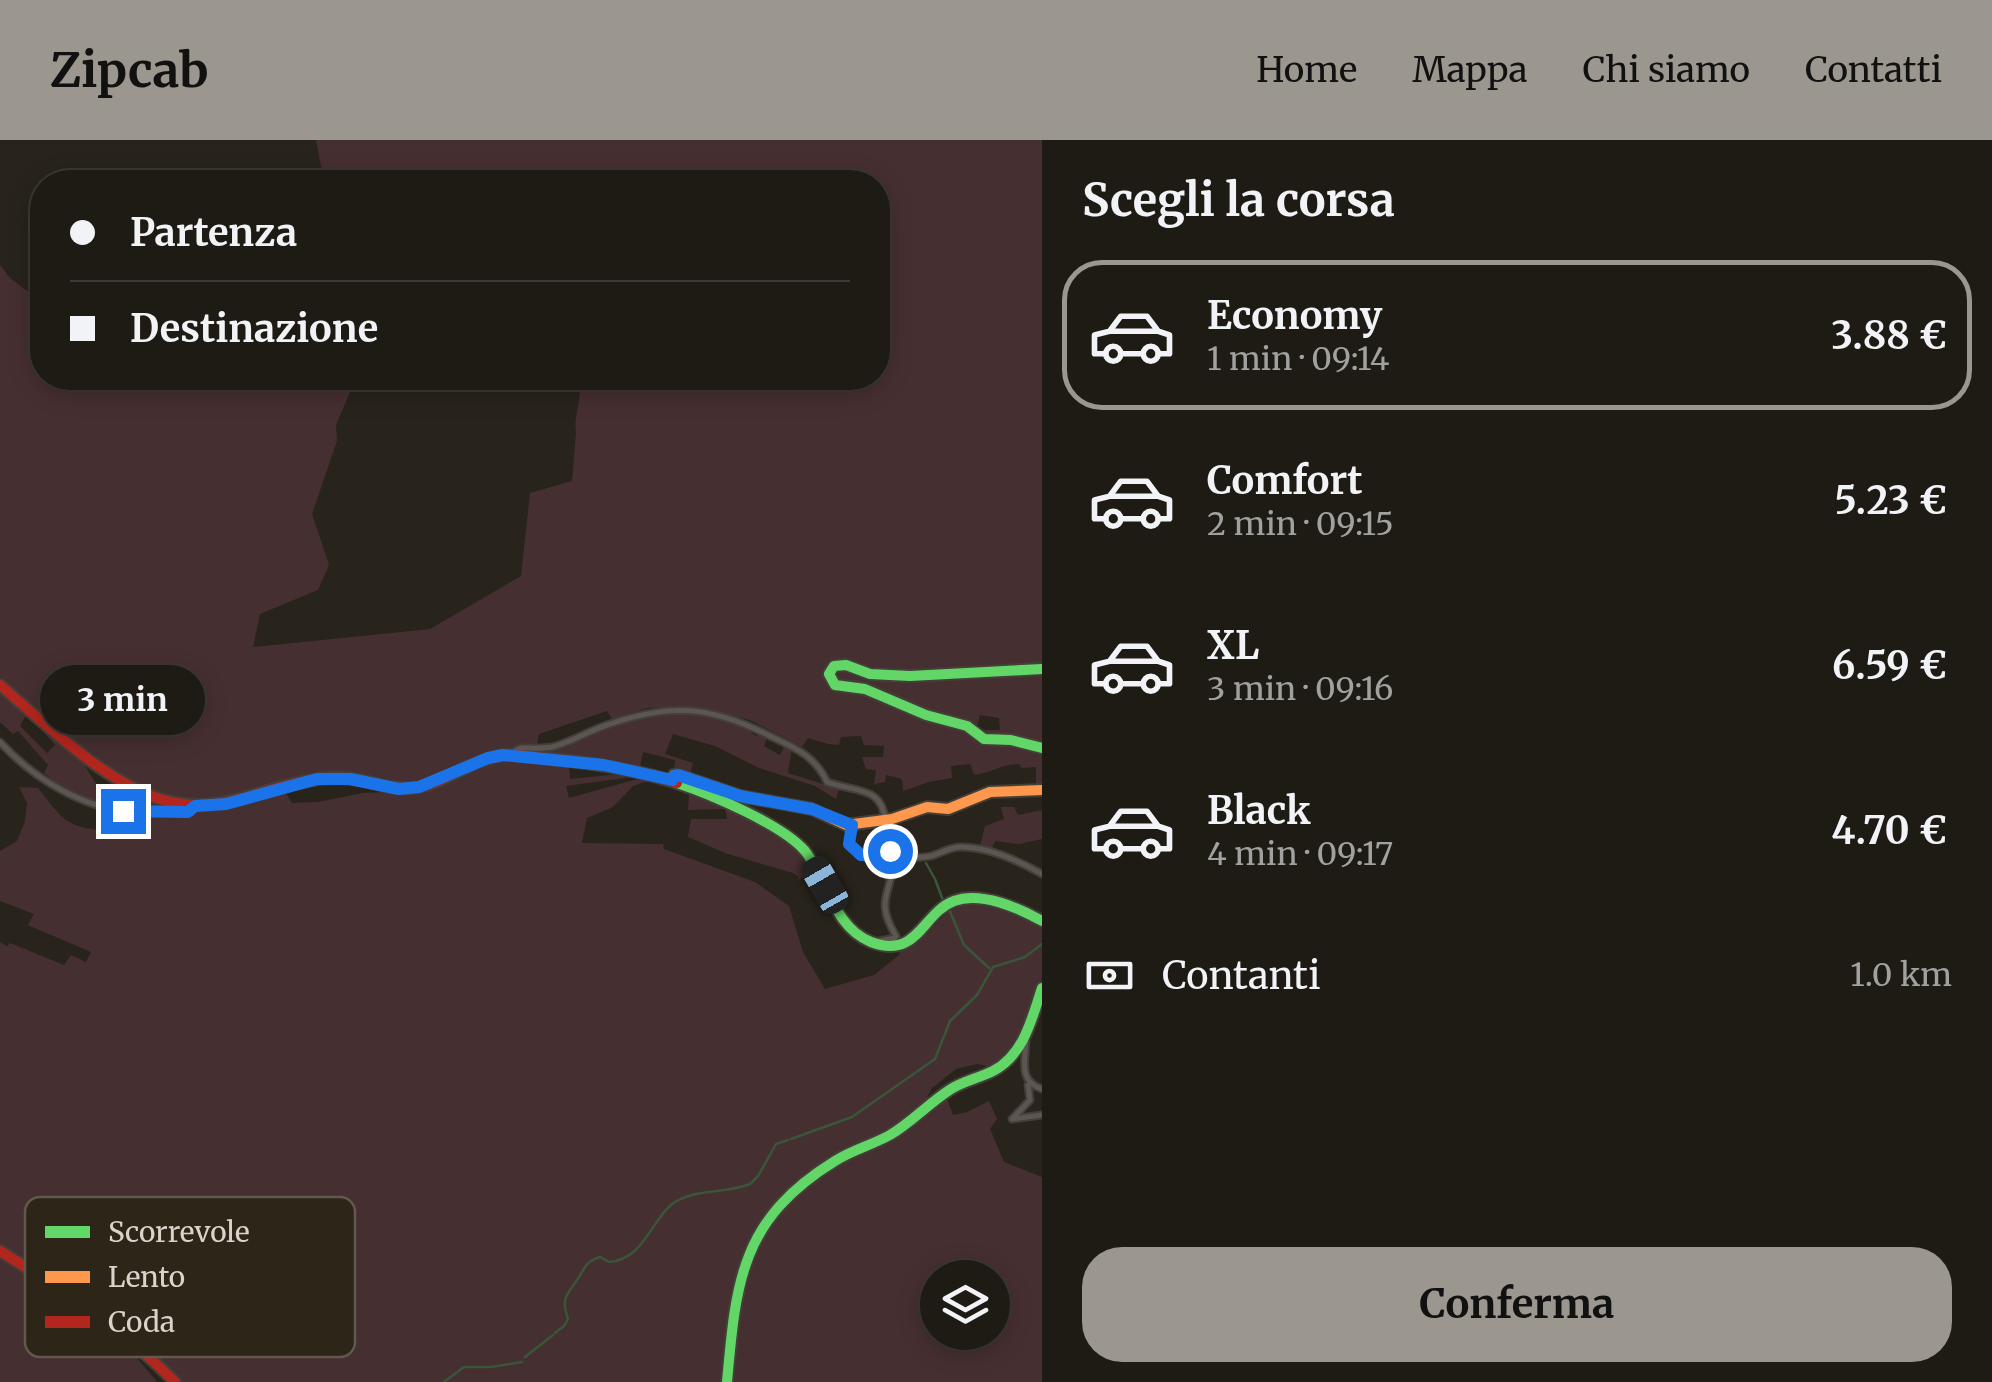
<!DOCTYPE html>
<html lang="it">
<head>
<meta charset="utf-8">
<style>
	:root { --surface:#1e1b15; --page:#26241e; --text:#f1f3f6; --muted:#a1a1a0; --line:#3c3934; --accent:#9b968e }
	body { margin:0; font-family:Merriweather,serif; background:var(--page); color:var(--text); height:100vh; display:flex; flex-direction:column; font-size:38px; white-space:nowrap }
	* { box-sizing:border-box; margin:0 }
	p { font-size:32px; color:var(--muted) }
	.icon { flex:none; width:55px; height:55px; fill:none; stroke:currentColor; stroke-width:2; stroke-linecap:round; stroke-linejoin:round }
	.map { position:relative; flex:1; overflow:hidden }
	.details { display:flex; flex-direction:column; background:var(--surface); width:950px }
	.details>* { flex:none }
	.banner { position:absolute; left:30px; top:30px; width:860px; height:220px; border-radius:40px; box-shadow:0 5px 25px #0003,0 0 0 2px var(--line); display:grid; align-content:center; height:220px; padding:0 40px; background:var(--surface) }
	.controls { position:absolute; left:920px; top:1120px; display:grid; gap:20px }
	.controls a { display:grid; place-items:center; width:90px; height:90px; border-radius:50%; background:var(--surface); box-shadow:0 5px 25px #0003,0 0 0 2px var(--line); font-size:50px }
	.end { position:absolute; width:45px; height:45px; margin:-22px; border:12px solid #1a73e8; background:#fff; box-shadow:0 0 0 5px #fff }
	.from { border-radius:50% }
	.bubble { position:absolute; height:70px; border-radius:35px; background:var(--surface); box-shadow:0 5px 25px #0003,0 0 0 2px var(--line); font-size:32px; font-weight:700; line-height:70px; text-align:center }
	.car { position:absolute; width:30px; height:60px; margin:-30px -15px; border-radius:12px; box-shadow:0 0 8px 2px #0007; background:linear-gradient(#222 24%,#8ab4d8 0 40%,#222 0 76%,#8ab4d8 0 86%,#222 0) }
	.banner b { display:flex; align-items:center; gap:35px; height:95px; font-size:38px }
	.banner b+b { border-top:2px solid var(--line) }
	.banner i { width:25px; height:25px; background:var(--text) }
	ul { padding:0; list-style:none }
	li { display:flex; align-items:center; gap:30px; height:150px; margin:0 20px 15px; padding:0 20px; border:5px solid transparent; border-radius:40px }
	li div { flex:1 }
	li b { display:block; font-size:38px }
	li em { font-style:normal; font-weight:700 }
	li.selected { border-color:var(--accent) }
	li>.icon { width:90px; height:90px; stroke-width:1.5 }
	h2 { padding:0 40px; font-size:45px; line-height:120px }
	.pay { display:flex; align-items:center; gap:25px; height:110px; padding:0 40px; font-size:38px }
	.pay p { margin-inline-start:auto }
	.button { display:flex; gap:20px; margin-top:auto; padding:20px 40px }
	.button a { flex:1; height:115px; border-radius:40px; background:var(--accent); color:#111; font-size:40px; font-weight:700; line-height:115px; text-align:center }
	header { display:flex; align-items:center; gap:60px; box-sizing:border-box; height:140px; padding:0 50px; background:var(--accent); color:#111 }
	header strong { font-size:48px }
	nav { display:flex; gap:55px; margin-inline-start:auto; font-size:35px }
	main { display:flex; flex:1; min-height:0 }
	.map>svg:first-child { display:block }
	.green { fill:#462f30; fill-rule:evenodd }
	.lines { fill:none; stroke-linecap:round; stroke-linejoin:round }
	.stream { stroke:#3a563a; stroke-width:2.5 }
	.street-casing { stroke:#433f39; stroke-width:9 }
	.fast-casing { stroke:#433f39; stroke-width:14 }
	.slow-casing { stroke:#433f39; stroke-width:14 }
	.jam-casing { stroke:#433f39; stroke-width:14 }
	.street { stroke:#5c5551; stroke-width:5 }
	.fast { stroke:#63d668; stroke-width:10 }
	.slow { stroke:#ff974d; stroke-width:10 }
	.jam { stroke:#b3261e; stroke-width:10 }
	.route { stroke:#1a73e8; stroke-width:12 }
	.key { fill:#2d2517; stroke:#61594d; stroke-width:2.5 }
	.key-label { font-size:28px; fill:#d9d3cb }
</style>
</head>
<body>
<header>
<strong>Zipcab</strong>
<nav><a>Home</a><a>Mappa</a><a>Chi siamo</a><a>Contatti</a></nav>
</header>
<main>
<div class="map">
<svg width="1042" height="1242" viewBox="0 0 1042 1242">
	<rect width="100%" height="100%" fill="#28241c"/>
	<!-- green -->
	<path class="green" d="M316,0H1042V526C990,529 936,537 885,531C865,529 842,514 825,528C825,552 835,546 853,549C858,550 863,552 869,554L972,591L988,604L1006,603L1042,612V646L1036,645V627L1022,628L1019,624C1002,624 991,633 974,635L970,624L951,626L952,638L929,642L903,651L902,639L886,635L885,642L874,644L876,630L866,629L862,617H883L884,606L864,605L861,596L841,597L839,605L828,604L808,598L802,607L750,580L710,570L675,567L648,568L612,579L607,571L539,594L537,604L518,605C509,613 503,611 491,613C464,620 441,639 413,643C395,646 379,640 361,636C346,634 330,633 315,635C266,642 218,674 167,658C101,637 51,583 0,540V125L10,138L42,162V238H418L362,243L350,252L336,285L337,301L312,374L329,425L318,450L260,474L253,507L430,489L521,436L530,353L572,341L576,292C573,274 585,255 577,238H878V42H324Z
		M844,530L890,541L1042,532V604L1009,596H988L981,590H1000L999,578L980,575L977,588C963,580 947,580 932,574C912,566 893,556 873,548C861,543 847,545 835,539L834,534L836,531Z
		M0,550L28,571L20,586L47,613L55,605L35,582L34,577L86,620L85,626L98,647L113,655L117,647L95,633L91,624C120,648 149,662 186,667C139,674 81,665 44,633L48,625L18,591L13,594L0,582Z
		M687,573L732,581L752,590L751,593L757,596L760,593L767,598L764,606L780,615L785,605L792,608L788,633L839,649L836,659L815,646L759,628L715,606L673,594L665,614L693,623L690,634L674,630L675,620L643,612L640,627L523,613L579,599L650,575Z
		M503,617L569,624L570,639L619,634L639,636L566,646L569,658L641,638L651,637L666,642H645L633,646L613,667L587,678L582,703L663,704L664,709L755,742L789,766L803,812L825,849L874,835L899,815L901,806L924,796L955,764C983,759 1021,767 1042,786V838L1018,902L1009,914L993,927L977,924L956,929L932,948L924,963L896,987L825,1023L809,1034L766,1077L740,1121L733,1150L724,1242H181L134,1195L51,1136L43,1150L105,1192L137,1218L157,1242H0V802L7,806L10,803L64,825L71,815L86,822L91,812L28,785L34,774L0,761V711L17,701L25,681L27,663L19,647L38,648C65,682 65,687 110,691L122,673C176,684 232,662 284,650L292,663L318,662L363,653L410,651Z
		M689,655L707,656L787,700L805,716L813,730L796,741L799,737L793,733L725,713L688,697L691,679H727L725,669L688,670Z
		M1001,667H1014L1018,675L1042,670V699L1019,704L995,701L992,708L980,706L985,686L1004,679Z
		M946,956L953,975L967,972L989,961L997,979L990,989L1004,1022L1042,1037V1242H731C733,1205 732,1163 746,1128C769,1067 808,1042 861,1009C889,991 917,974 946,956ZM938,1138H992V1192H938Z"/>
	<g class="lines">
		<!-- stream -->
		<path class="stream" d="M926,723L935,739L944,763
			M949,769L964,805L989,828
			M791,999L852,977L935,919L950,881L977,855L993,827L1025,817L1042,804
			M555,1193L564,1186L568,1179C561,1158 566,1156 577,1140C585,1128 586,1121 600,1117L609,1122C643,1120 651,1081 672,1064C694,1048 726,1054 750,1044L758,1036L776,1004L788,1000
			M525,1217L553,1195
			M444,1242L464,1227H491L522,1222"/>
		<defs>
			<path id="street" d="M0,602C33,638 82,668 132,672C150,674 170,673 188,672L194,666
				M513,615L516,610L521,608C531,608 542,609 552,607C572,602 590,590 610,584C671,563 710,566 768,595C793,607 815,615 827,642C852,652 883,645 885,681
				M892,680V716
				M851,685L849,705C853,709 855,712 861,715C872,718 919,719 931,716C941,713 950,707 961,707C988,707 1019,721 1042,734
				M875,802L895,798L896,796C873,758 893,754 894,716
				M1026,898C1026,919 1017,941 1042,949
				M1012,979L1030,960L1028,945
				M1012,979L1042,975"/>
			<path id="fast" d="M1042,529L910,536L870,534L846,525L834,526L829,534L835,545L865,549L926,575L967,586L984,599L1011,600L1042,608
				M677,643C710,654 783,685 805,711C828,740 833,787 871,802C918,820 922,773 954,761C981,751 1019,768 1042,781
				M727,1242C736,1141 741,1079 835,1021C852,1010 872,1005 890,995C912,982 929,963 951,949C964,941 979,938 993,931C1024,915 1032,878 1042,848"/>
			<path id="slow" d="M672,640L674,635H678L740,656L812,669L846,685L892,679L927,667L948,669L990,652L1042,650"/>
			<path id="jam" d="M0,545C44,583 105,642 160,659C219,677 253,650 308,641C325,637 343,637 360,640C378,644 395,650 413,648C443,644 468,622 498,616C515,613 534,617 551,619C593,623 636,629 677,643
				M0,1111C63,1150 123,1189 175,1242"/>
		</defs>
		<!-- street casing -->
		<use href="#street" class="street-casing"/>
		<!-- fast casing -->
		<use href="#fast" class="fast-casing"/>
		<!-- slow casing -->
		<use href="#slow" class="slow-casing"/>
		<!-- jam casing -->
		<use href="#jam" class="jam-casing"/>
		<!-- street -->
		<use href="#street" class="street"/>
		<!-- fast -->
		<use href="#fast" class="fast"/>
		<!-- slow -->
		<use href="#slow" class="slow"/>
		<!-- jam -->
		<use href="#jam" class="jam"/>
	</g>
	<g class="lines">
		<!-- route -->
		<path class="route" d="M123,671L188,672L195,666L226,664L317,639H350L399,649L419,647L488,618L503,615L604,625L672,640L674,636L678,635L740,656L812,669L852,685L849,704L861,715L892,716L890,711"/>
	</g>
	<!-- legend -->
	<rect x="25" y="1057" width="330" height="160" rx="15" class="key"/>
	<rect x="45" y="1086" width="45" height="12" fill="#63d668"/>
	<rect x="45" y="1131" width="45" height="12" fill="#ff974d"/>
	<rect x="45" y="1176" width="45" height="12" fill="#b3261e"/>
	<g class="key-label">
		<text x="108" y="1102">Scorrevole</text>
		<text x="108" y="1147">Lento</text>
		<text x="108" y="1192">Coda</text>
	</g>
</svg>
<div class="controls">
<a><svg class="icon" aria-label="layers" viewBox="0 0 24 24"><path d="M12 4l9 5-9 5-9-5zM3 14l9 5 9-5"/></svg></a>
</div>
<i class="end from" style="left:890px;top:711px"></i>
<i class="end" style="left:123px;top:671px"></i>
<div class="bubble" style="left:40px;top:525px;width:165px">3 min</div>
<i class="car" style="left:825px;top:745px;rotate:330deg"></i>
<div class="banner">
<b><i class="from"></i>Partenza</b>
<b><i></i>Destinazione</b>
</div>
</div>
<section class="details">
<h2>Scegli la corsa</h2>
<ul>
<li class="selected"><svg class="icon" aria-label="car" viewBox="0 0 24 24"><path d="M5 17H2v-5l4-1 3-4h7l3 4 3 1v5h-3M9 17h6M6 11h13"/><circle cx="7" cy="17" r="2"/><circle cx="17" cy="17" r="2"/></svg><div><b>Economy</b><p>1 min · 09:14</p></div><em>3.88 €</em></li>
<li><svg class="icon" aria-label="car" viewBox="0 0 24 24"><path d="M5 17H2v-5l4-1 3-4h7l3 4 3 1v5h-3M9 17h6M6 11h13"/><circle cx="7" cy="17" r="2"/><circle cx="17" cy="17" r="2"/></svg><div><b>Comfort</b><p>2 min · 09:15</p></div><em>5.23 €</em></li>
<li><svg class="icon" aria-label="car" viewBox="0 0 24 24"><path d="M5 17H2v-5l4-1 3-4h7l3 4 3 1v5h-3M9 17h6M6 11h13"/><circle cx="7" cy="17" r="2"/><circle cx="17" cy="17" r="2"/></svg><div><b>XL</b><p>3 min · 09:16</p></div><em>6.59 €</em></li>
<li><svg class="icon" aria-label="car" viewBox="0 0 24 24"><path d="M5 17H2v-5l4-1 3-4h7l3 4 3 1v5h-3M9 17h6M6 11h13"/><circle cx="7" cy="17" r="2"/><circle cx="17" cy="17" r="2"/></svg><div><b>Black</b><p>4 min · 09:17</p></div><em>4.70 €</em></li>
</ul>
<div class="pay"><svg class="icon" aria-label="cash" viewBox="0 0 24 24"><path d="M3 7h18v10H3z"/><circle cx="12" cy="12" r="2"/></svg>Contanti<p>1.0 km</p></div>
<div class="button"><a>Conferma</a></div>
</section>
</main>
</body>
</html>
